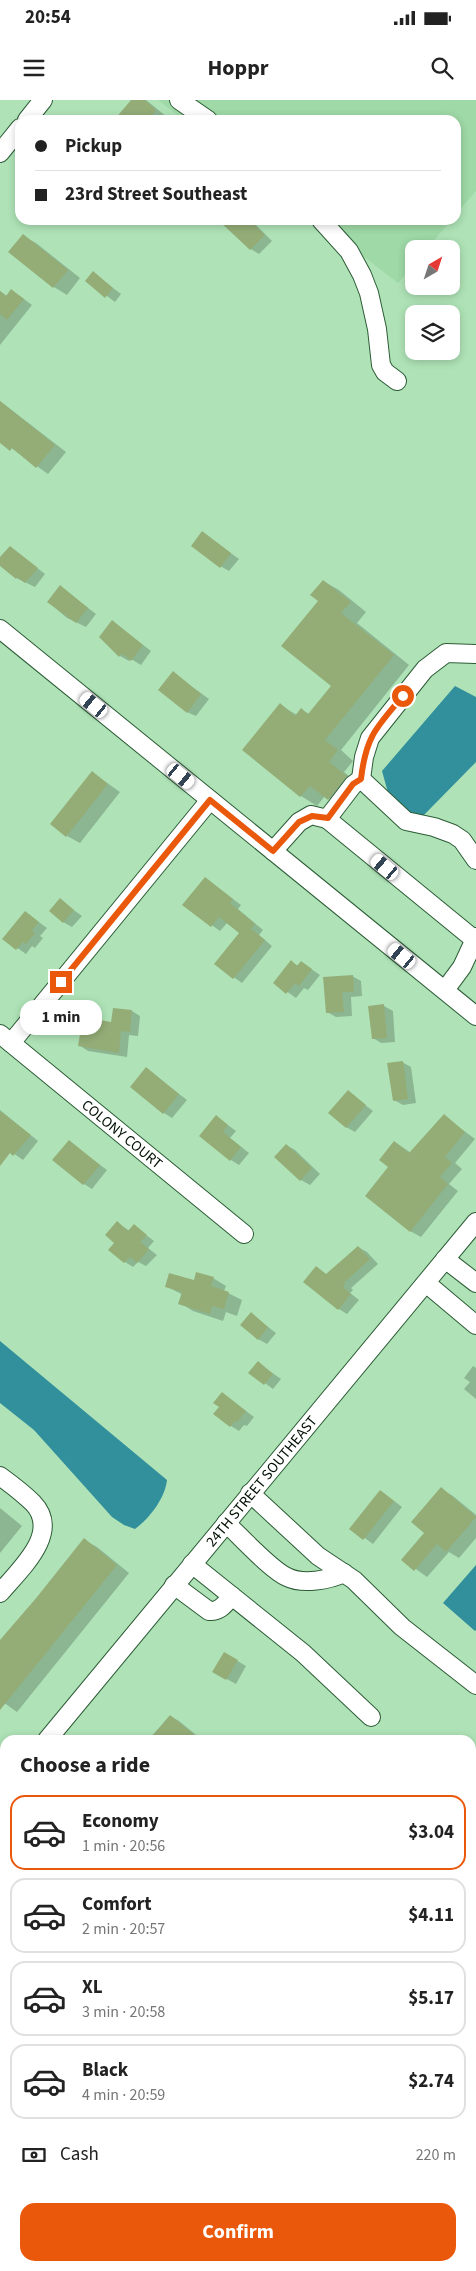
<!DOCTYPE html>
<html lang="en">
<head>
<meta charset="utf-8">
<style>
	:root { --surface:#fff; --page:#f2f2f2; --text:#222; --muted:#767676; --line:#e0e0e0; --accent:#ea580c }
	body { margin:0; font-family:"Source Sans 3",sans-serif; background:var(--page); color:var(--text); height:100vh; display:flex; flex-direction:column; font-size:19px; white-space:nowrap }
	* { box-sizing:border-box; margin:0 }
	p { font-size:16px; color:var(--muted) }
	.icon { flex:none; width:28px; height:28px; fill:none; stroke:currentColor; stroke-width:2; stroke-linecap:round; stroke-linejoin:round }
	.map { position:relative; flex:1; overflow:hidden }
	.side { position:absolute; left:0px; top:1635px; width:476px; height:536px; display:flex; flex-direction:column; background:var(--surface); border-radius:15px 15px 0 0; box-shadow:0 2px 8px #0003 }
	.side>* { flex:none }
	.top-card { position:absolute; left:15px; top:15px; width:446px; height:110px; border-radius:15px; box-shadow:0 2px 8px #0003; display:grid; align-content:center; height:110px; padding:0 20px; background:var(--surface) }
	.needle { width:32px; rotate:39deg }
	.buttons { position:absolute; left:405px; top:140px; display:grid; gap:10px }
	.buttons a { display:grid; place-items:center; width:55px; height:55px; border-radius:10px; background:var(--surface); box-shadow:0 2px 8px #0003; font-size:25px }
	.end { position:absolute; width:22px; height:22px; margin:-11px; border:6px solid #ea580c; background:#fff; box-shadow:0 0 0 2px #fff }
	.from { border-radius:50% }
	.bubble { position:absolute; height:35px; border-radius:15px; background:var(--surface); box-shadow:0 2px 8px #0003; font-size:16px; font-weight:700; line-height:35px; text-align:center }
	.car { position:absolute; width:15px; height:30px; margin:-15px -8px; border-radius:6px; box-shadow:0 0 4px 1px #0007; background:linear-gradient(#fff 24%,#345 0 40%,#fff 0 76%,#345 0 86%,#fff 0) }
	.top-card b { display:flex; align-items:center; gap:18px; height:48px; font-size:19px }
	.top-card b+b { border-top:1px solid var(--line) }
	.top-card i { width:12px; height:12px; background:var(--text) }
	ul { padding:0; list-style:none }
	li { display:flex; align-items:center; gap:15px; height:75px; margin:0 10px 8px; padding:0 10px; border:2px solid var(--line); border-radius:15px }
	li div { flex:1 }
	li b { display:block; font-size:19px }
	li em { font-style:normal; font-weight:700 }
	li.current { border-color:var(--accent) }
	li>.icon { width:45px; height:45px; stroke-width:1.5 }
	h2 { padding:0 20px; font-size:22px; line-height:60px }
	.pay { display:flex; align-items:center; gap:12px; height:55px; padding:0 20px; font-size:19px }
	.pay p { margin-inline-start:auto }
	.button { display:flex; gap:10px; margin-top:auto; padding:10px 20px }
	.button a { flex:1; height:58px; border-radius:15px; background:var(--accent); color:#fff; font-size:20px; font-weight:700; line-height:58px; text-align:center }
	.status { display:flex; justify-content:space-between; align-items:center; height:35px; padding:0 25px; background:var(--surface); direction:ltr }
	.status svg { height:14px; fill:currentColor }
	header { display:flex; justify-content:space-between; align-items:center; height:65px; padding:0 20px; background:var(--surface); font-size:22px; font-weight:700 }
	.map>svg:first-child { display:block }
	.built { fill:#9fd9a7 }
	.water { fill:#328f9c }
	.shadow { fill:#0003 }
	.building { fill:#94ad77 }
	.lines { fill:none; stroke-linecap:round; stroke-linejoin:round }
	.minor-casing { stroke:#2c5c36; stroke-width:20 }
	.minor { stroke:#fff; stroke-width:18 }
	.route { stroke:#ea580c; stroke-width:6 }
	.labels { text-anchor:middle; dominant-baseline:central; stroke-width:4; stroke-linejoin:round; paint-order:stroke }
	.street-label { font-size:15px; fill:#011003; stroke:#bcf0c3 }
</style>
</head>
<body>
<div class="status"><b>20:54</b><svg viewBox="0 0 49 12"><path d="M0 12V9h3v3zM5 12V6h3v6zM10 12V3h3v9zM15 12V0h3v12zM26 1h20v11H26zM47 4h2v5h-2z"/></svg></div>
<header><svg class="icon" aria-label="menu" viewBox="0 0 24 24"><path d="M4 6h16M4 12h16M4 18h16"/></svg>Hoppr<svg class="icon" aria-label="search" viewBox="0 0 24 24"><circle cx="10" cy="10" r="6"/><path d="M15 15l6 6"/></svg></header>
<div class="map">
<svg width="476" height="2171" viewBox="0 0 476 2171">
	<rect width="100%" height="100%" fill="#afe3b7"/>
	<!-- built -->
	<path class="built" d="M158,0H476V91L456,114V20H184Z
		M316,120H451L427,149H414V165L398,183Z
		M0,1822L5,1827V2137L0,2132Z
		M38,2166H90L95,2171H43Z
		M168,2166H418L424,2171H173Z"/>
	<!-- water -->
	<path class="water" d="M455,586L476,597V662L422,717L392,707L382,671Z
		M0,1241L167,1380C165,1398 150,1418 135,1429L124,1425L112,1417L34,1330L0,1303Z
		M476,1465V1530L475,1531L443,1503Z
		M90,2166H168L173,2171H95Z"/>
	<!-- shadow -->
	<path class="shadow" d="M133,0H146L167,17L165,20H116Z
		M65,120H77L72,124Z
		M220,120H251L272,141L259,154L251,149Z
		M23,136L36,143L80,178L67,195L54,187L10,152Z
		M93,173L121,194L115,202L87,181Z
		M0,191L7,196H20L32,205L0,245Z
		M0,301L66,352L48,374L0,340Z
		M203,433L239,459L229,471L220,466Z
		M10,447L45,474L35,487L16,478L0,464V459Z
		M323,481L339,490L366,512L357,523L409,565L341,650L353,661L344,672L362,687L345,708L325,696L317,706L301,696L244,650L280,605L297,615L301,610L309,614L332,585L320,501Z
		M61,487L96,514L86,527L67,518L48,502Z
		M113,522L151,551L141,565L131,559L129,561L120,556L100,537Z
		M173,573L209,599L196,616L187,612Z
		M93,673L120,692L80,743L67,736Z
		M205,778L241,805L238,809L263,830L259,835L272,846L242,883L215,864L240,833L228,822L220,831L184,805Z
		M60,800L82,816L72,827L63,822Z
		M25,812L47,828L40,836L43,838L35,848L32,846L26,854L4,839Z
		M291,862L299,866L301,862L320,875L308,890L304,888L296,898L275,883Z
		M352,876L361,881L362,896L351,897L352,916L336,917L327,912Z
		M384,906L393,911L395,942L381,943L373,938Z
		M132,911L140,916L138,936L129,935L127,957L88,951L79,945Z
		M402,962L411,967L416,1003L403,1005L394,1000Z
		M146,969L187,1000L172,1018L164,1013Z
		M348,992L373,1011L355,1032L346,1027Z
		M0,1010L38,1041L23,1060L0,1044Z
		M444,1016L475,1039L455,1063L462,1069L449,1084L458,1091L421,1137L410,1131L390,1067L395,1042L411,1053Z
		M217,1017L236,1031L230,1038L249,1053L239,1065L231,1060Z
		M69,1042L107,1070L92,1089L84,1084Z
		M286,1045L295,1050L320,1074L310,1085L301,1080L276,1057Z
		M117,1123L130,1131L134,1126L154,1141L148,1148L157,1155L146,1166L138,1162L133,1167L125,1162Z
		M358,1147L367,1152L378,1164L351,1188L353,1190L350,1193L359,1200L347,1214L339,1209L316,1168L327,1175Z
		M213,1178L226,1186L224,1191L242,1200L237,1216L226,1212L223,1221L193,1211L180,1203L183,1195L166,1186Z
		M251,1214L276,1233L267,1244L258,1239Z
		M258,1263L281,1279L273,1289L250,1272Z
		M473,1266L476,1268V1299L464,1289L470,1282L464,1278Z
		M222,1293L254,1317L247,1326L244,1325L239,1331L231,1326L220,1307Z
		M441,1389L453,1396L476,1415V1438L459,1458L449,1452L427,1477L402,1459L425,1433Z
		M381,1391L402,1407L373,1444L351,1428Z
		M0,1408L22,1426L0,1453Z
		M84,1440L97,1447L129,1473L17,1612L0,1600V1544Z
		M224,1553L246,1566L236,1584L214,1572Z
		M170,1616L179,1621L201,1639L148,1640Z
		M0,2138L5,2142V2166H34L40,2171H0Z"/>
	<!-- building -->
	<path class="building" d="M131,0H145L156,10L148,20H114Z
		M218,120H249L265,135L250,150Z
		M23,134L68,170L53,188L8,152Z
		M93,171L113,188L105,198L85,181Z
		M11,189L24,199L7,220L0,214V191L6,196Z
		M0,301L55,345L36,368L12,348L10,351L0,343Z
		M202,431L231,453L220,468L191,446Z
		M10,446L38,468L25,483L17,477L16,479L0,466V457Z
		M323,480L351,502L341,513L394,555L325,640L338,650L329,662L347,676L328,700L310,686L300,697L242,650L280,603L295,616L301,608L308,614L331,586L281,546L318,501L310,495Z
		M60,485L88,508L76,523L47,502Z
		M112,520L143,545L131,561L122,553L119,557L99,537Z
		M173,571L201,594L187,613L158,590Z
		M92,671L108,684L66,737L50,724Z
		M205,777L233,799L230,803L255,824L251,829L265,840L233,879L214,864L239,833L219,817L211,827L182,805Z
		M60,798L74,810L63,823L49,811Z
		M25,811L39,822L32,830L35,833L26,844L23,842L16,850L2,839Z
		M291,860L297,866L301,861L312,869L299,886L295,883L286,894L273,883Z
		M353,875L354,892H342L344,912L326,913L323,877Z
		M384,904L387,938L372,939L368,906Z
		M113,908L132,910L130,932L121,931L119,953L78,946L83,917L111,922Z
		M403,961L408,999L393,1001L387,963Z
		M146,967L179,994L163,1014L130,987Z
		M348,990L366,1005L346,1028L328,1013Z
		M0,1011L31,1035L13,1056L10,1053L0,1066Z
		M444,1014L465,1032L445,1057L452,1063L440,1077L448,1084L410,1132L365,1096L388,1067L379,1060L394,1041L409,1053Z
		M216,1015L228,1025L223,1032L241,1047L230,1061L199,1036Z
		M69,1040L100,1065L83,1085L52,1060Z
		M286,1044L312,1068L300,1081L274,1057Z
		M117,1121L128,1131L134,1124L147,1135L140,1142L149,1149L137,1163L130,1157L124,1163L108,1150L114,1143L105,1135Z
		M358,1146L370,1159L344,1183L345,1184L343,1187L351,1194L338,1210L303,1182L316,1166L326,1174Z
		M196,1172L214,1177L211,1186L229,1192L224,1209L212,1206L210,1214L178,1204L182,1192L165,1187L169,1173L194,1180Z
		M251,1212L268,1227L258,1240L240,1225Z
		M258,1261L273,1274L264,1285L248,1273Z
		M222,1292L246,1311L237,1322L235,1321L230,1327L213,1314L219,1307L213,1303Z
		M441,1387L476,1417L446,1452L437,1444L414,1471L401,1460L424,1433L411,1422Z
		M380,1390L394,1401L363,1440L349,1429Z
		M84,1438L117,1465L0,1610V1540L37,1497Z
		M224,1552L238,1560L226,1580L212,1572Z
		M170,1615L201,1640H149Z"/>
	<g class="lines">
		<defs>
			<g id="minor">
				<path d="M179,0L208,20"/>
				<path d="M27,20L43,0"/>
				<path d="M0,53L20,28"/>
				<path d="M321,120L349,151L362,175L369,193L377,229L381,265L385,272L397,281"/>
				<path d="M0,529L476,916"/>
				<path d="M361,679L364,657L370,638L425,569L446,553L476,554"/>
				<path d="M327,719L475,840"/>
				<path d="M273,751L299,722L311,715L327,719L353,685L361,679L406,721L434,727L453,734L462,740L476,760"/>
				<path d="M445,890L462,867L476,837"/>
				<path id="s1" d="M0,934L244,1134"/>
				<path d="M11,943L210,700"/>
				<path d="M445,1159L476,1183"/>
				<path d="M426,1183L476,1225"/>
				<path d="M0,1376C11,1384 23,1393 33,1403C62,1433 19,1470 0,1493"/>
				<path d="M250,1393L318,1456L354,1480L402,1527L476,1585"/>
				<path d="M226,1423C240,1436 271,1470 287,1477C303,1485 329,1480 344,1473"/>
				<path d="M192,1464L303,1553L371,1617"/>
				<path d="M174,1485L209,1511C220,1512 225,1504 232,1496"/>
				<path id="s2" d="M47,1640L476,1122"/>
				<path d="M0,1699L5,1692"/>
				<path d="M0,1810L5,1814"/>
				<path d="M0,2095L5,2094"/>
				<path d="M348,2166L354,2171"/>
				<path d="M433,2166L439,2171"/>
			</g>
		</defs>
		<!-- minor casing -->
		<use href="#minor" class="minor-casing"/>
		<!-- minor -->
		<use href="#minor" class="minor"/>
	</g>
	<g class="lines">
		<!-- route -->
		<path class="route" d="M61,882L210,700L273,751L299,722L312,716L328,718L353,684L361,679C366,636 376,628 403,596"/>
	</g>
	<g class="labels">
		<!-- street labels -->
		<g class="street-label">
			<text stroke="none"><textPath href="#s1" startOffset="158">COLONY COURT</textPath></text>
			<text stroke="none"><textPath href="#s2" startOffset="336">24TH STREET SOUTHEAST</textPath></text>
		</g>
	</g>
</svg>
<div class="buttons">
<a><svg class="needle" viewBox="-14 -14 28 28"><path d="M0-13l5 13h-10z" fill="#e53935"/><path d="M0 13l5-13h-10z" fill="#767676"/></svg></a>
<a><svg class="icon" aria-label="layers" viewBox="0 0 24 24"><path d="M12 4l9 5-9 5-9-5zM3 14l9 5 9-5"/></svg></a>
</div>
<i class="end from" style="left:403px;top:596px"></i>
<i class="end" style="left:61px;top:882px"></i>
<div class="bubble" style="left:20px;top:900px;width:82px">1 min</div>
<i class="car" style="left:94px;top:605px;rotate:309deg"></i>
<i class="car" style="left:181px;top:676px;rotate:129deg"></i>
<i class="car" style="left:385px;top:767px;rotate:310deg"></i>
<i class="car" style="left:402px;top:856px;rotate:309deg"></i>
<div class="top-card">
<b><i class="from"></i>Pickup</b>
<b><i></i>23rd Street Southeast</b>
</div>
<section class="side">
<h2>Choose a ride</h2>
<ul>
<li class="current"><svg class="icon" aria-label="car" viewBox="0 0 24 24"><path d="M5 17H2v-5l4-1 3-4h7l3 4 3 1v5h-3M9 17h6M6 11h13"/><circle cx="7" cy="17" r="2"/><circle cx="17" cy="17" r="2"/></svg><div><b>Economy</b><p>1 min · 20:56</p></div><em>$3.04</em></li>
<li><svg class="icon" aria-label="car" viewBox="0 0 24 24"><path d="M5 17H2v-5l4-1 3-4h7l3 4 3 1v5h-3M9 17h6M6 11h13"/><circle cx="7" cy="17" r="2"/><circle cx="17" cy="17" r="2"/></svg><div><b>Comfort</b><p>2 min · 20:57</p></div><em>$4.11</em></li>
<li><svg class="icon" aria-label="car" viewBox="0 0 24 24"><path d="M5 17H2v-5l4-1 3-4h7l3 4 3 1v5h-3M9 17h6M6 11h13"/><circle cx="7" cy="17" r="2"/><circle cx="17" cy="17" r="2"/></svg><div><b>XL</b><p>3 min · 20:58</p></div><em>$5.17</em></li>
<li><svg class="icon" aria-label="car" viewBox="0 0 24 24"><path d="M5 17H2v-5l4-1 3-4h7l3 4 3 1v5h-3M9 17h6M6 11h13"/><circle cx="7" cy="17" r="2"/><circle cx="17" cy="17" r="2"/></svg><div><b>Black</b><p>4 min · 20:59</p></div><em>$2.74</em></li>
</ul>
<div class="pay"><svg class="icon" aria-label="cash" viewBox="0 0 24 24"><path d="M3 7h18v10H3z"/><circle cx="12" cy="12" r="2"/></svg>Cash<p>220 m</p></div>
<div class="button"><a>Confirm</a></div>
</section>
</div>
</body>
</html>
